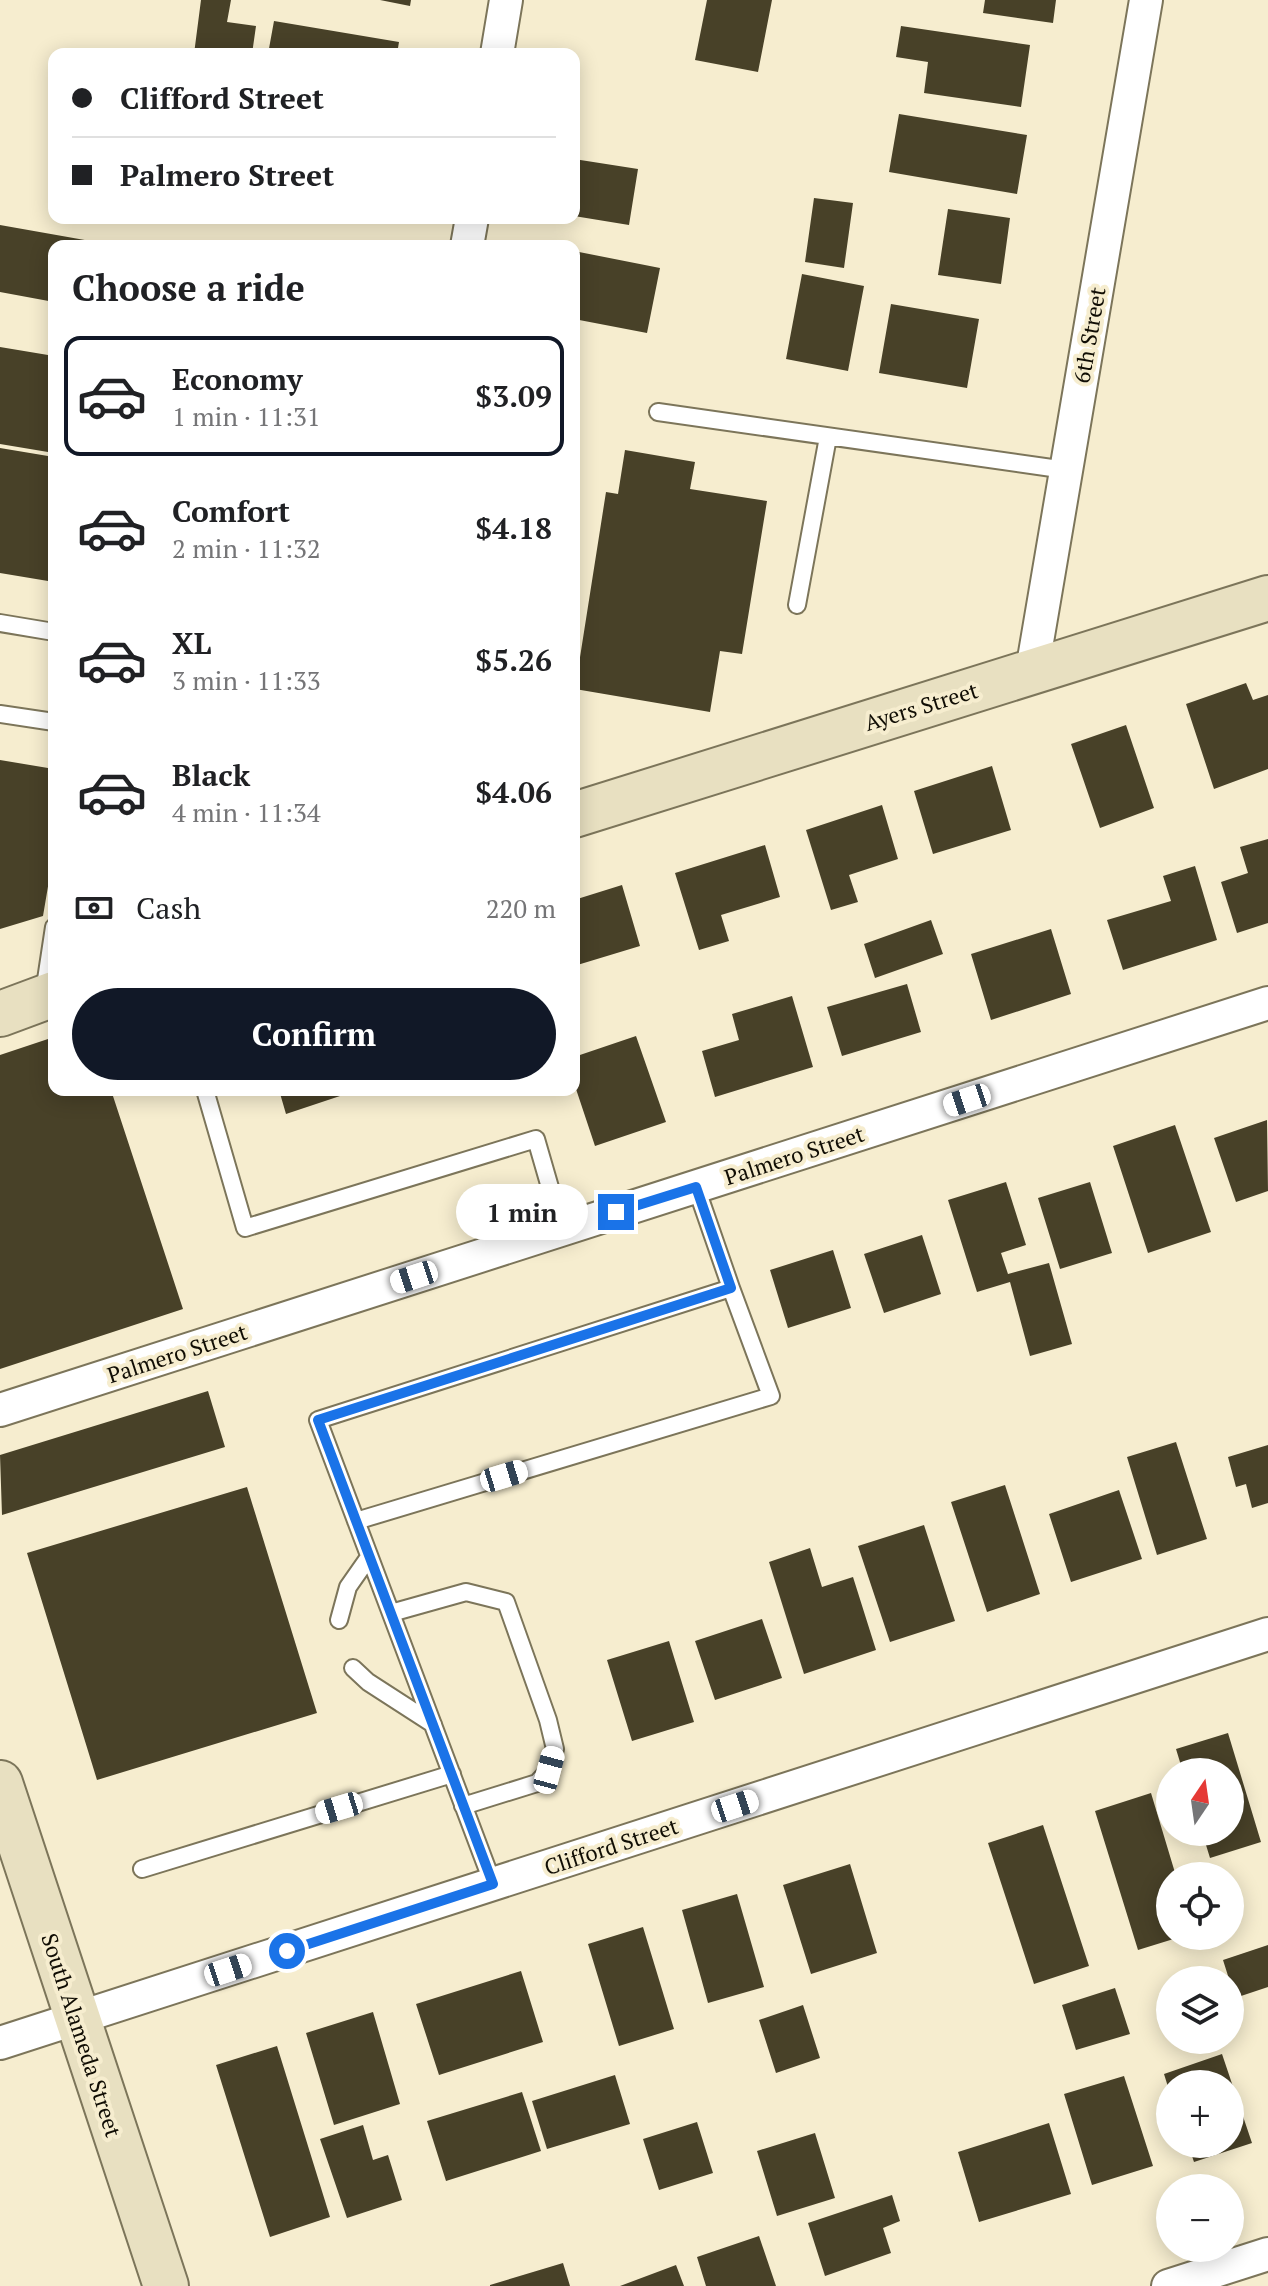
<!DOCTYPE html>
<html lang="en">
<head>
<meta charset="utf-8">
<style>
	:root { --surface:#fff; --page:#f2f2f2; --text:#202124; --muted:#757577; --line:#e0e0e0; --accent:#111827 }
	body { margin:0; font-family:"PT Serif",serif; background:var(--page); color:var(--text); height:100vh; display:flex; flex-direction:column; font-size:30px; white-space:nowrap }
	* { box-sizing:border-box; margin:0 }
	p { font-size:26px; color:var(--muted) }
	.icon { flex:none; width:44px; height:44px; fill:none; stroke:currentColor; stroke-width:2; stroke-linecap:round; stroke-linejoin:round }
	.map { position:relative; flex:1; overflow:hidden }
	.sheet { position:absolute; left:48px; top:240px; width:532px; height:856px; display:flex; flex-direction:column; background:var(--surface); border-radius:16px; box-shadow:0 4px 20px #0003 }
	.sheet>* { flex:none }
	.guide { position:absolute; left:48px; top:48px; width:532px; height:176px; border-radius:16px; box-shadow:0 4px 20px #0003; display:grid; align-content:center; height:176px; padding:0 24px; background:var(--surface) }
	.needle { width:52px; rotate:13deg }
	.controls { position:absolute; left:1156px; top:1758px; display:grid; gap:16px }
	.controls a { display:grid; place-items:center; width:88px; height:88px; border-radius:50%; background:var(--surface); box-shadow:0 4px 20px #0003; font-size:40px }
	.end { position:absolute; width:36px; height:36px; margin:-18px; border:10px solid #1a73e8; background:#fff; box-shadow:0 0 0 4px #fff }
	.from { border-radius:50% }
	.bubble { position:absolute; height:56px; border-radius:28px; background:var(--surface); box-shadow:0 4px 20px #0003; font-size:26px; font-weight:800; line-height:56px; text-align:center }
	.car { position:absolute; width:24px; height:48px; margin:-24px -12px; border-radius:10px; box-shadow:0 0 6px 2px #0007; background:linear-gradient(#fff 24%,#345 0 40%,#fff 0 76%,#345 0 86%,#fff 0) }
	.guide b { display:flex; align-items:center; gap:28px; height:76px; font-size:30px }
	.guide b+b { border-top:2px solid var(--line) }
	.guide i { width:20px; height:20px; background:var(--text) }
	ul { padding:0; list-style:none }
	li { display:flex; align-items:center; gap:24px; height:120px; margin:0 16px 12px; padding:0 8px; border:4px solid transparent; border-radius:16px }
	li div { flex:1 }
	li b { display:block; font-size:30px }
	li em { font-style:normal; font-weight:800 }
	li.current { border-color:var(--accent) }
	li>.icon { width:72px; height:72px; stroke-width:1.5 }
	h2 { padding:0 24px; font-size:36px; line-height:96px }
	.pay { display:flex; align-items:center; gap:20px; height:88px; padding:0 24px; font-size:30px }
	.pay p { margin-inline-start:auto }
	.primary-button { display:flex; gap:16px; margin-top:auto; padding:16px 24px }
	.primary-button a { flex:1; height:92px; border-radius:48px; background:var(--accent); color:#fff; font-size:32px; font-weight:800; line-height:92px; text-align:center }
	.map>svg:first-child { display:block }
	.building { fill:#484128 }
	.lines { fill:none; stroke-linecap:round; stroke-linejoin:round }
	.lane-casing { stroke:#7c755a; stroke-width:20 }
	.street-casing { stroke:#7c755a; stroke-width:36 }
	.secondary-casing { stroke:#7c755a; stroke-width:48 }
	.lane { stroke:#fff; stroke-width:16 }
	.street { stroke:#fff; stroke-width:32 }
	.secondary { stroke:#e8e0c1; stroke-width:44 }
	.route { stroke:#1a73e8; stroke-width:10 }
	.labels { text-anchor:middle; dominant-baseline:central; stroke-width:8; stroke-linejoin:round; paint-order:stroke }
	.street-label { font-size:22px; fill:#100d04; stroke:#f6edcf }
</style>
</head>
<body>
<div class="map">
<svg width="1268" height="2286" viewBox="0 0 1268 2286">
	<rect width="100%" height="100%" fill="#f6edcf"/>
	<!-- building -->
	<path class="building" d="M201,0H231L227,22L256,26L252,54H194Z
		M380,0H411L410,6Z
		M707,0H772L758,72L695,60Z
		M985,0H1056L1053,23L983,13Z
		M274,21L399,42L397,54H268Z
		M901,26L1030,45L1021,107L924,93L928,62L896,57Z
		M899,114L1027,135L1017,194L889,172Z
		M574,159L638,169L629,225L574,216Z
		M814,198L853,203L844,268L805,262Z
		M948,209L1010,218L1001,284L938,275Z
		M0,225L96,242V246H54V302L0,292Z
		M574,251L660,268L647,333L574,319Z
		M802,274L864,286L848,371L786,359Z
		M891,304L979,319L967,388L879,373Z
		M0,347L54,356V453L0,444Z
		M0,448L54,457V553L48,581L0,573Z
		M625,450L695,462L690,489L767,501L742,654L720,651L710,712L575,689L606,492L618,494Z
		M1246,683L1253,700L1268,695V769L1214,789L1186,704Z
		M1126,725L1154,808L1100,828L1071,744Z
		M0,760L54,769V851L43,916L0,929Z
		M992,766L1011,830L933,854L914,791Z
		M882,805L898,859L849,875L858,902L831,910L806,830Z
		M1268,839V923L1237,933L1221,882L1248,873L1240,847Z
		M765,845L780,897L721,915L729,941L699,950L675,873Z
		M1195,866L1217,940L1123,970L1107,920L1171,901L1163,876Z
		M622,885L640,946L574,966V900Z
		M931,920L943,954L875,978L864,944Z
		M1051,929L1071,994L991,1020L971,954Z
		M907,984L921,1032L842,1056L827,1007Z
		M792,996L813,1067L715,1097L702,1051L739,1040L732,1014Z
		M636,1036L666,1122L595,1146L574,1083V1057Z
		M54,1037V1090H111L183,1309L0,1369V1055Z
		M279,1090H355V1091L286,1114Z
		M1267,1120L1268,1191L1236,1202L1214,1138Z
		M1175,1125L1211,1232L1148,1253L1113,1146Z
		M1006,1182L1026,1245L1001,1253L1008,1274L1049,1263L1072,1344L1030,1356L1010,1282L977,1292L948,1200Z
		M1090,1182L1112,1253L1060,1269L1038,1198Z
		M922,1235L941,1294L884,1313L864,1254Z
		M833,1250L851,1308L788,1328L770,1270Z
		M208,1391L225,1447L2,1515L0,1455Z
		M1176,1442L1207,1539L1157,1555L1127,1457Z
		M1268,1445V1503L1252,1508L1246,1484L1236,1487L1228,1457Z
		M1005,1485L1040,1594L987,1612L951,1502Z
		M247,1487L317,1713L97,1780L27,1553Z
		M1119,1490L1142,1559L1071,1582L1049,1514Z
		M924,1525L955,1621L890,1642L858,1546Z
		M810,1548L822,1587L853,1577L876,1650L804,1674L769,1562Z
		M762,1619L782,1678L715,1700L695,1641Z
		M669,1641L694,1722L632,1741L607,1660Z
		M1228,1733L1261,1842L1210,1858L1202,1832H1230V1772H1183L1176,1749Z
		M1151,1793L1176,1876H1170V1936L1180,1937L1138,1950L1095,1811Z
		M1043,1825L1089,1966L1034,1984L988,1843Z
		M850,1864L877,1953L811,1974L783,1885Z
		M737,1894L764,1987L708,2003L682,1910Z
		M643,1927L674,2029L619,2046L588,1944Z
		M1268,1945V1987L1235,1998L1223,1960Z
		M521,1971L543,2042L439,2075L416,2004Z
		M1115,1988L1130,2034L1076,2050L1062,2005Z
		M803,2005L820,2058L776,2073L759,2020Z
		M373,2012L400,2104L334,2125L306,2033Z
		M277,2046L330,2217L270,2237L216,2065Z
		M1222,2054L1252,2143L1194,2162L1188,2144H1230V2084H1170L1169,2090L1164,2074Z
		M615,2075L630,2124L547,2149L532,2101Z
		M1124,2076L1153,2166L1092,2185L1064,2094Z
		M522,2092L541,2151L446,2181L427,2121Z
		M697,2122L713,2173L659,2190L643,2139Z
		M1049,2123L1071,2194L979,2222L958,2152Z
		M363,2125L373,2160L388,2155L402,2200L347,2218L320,2139Z
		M815,2133L835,2198L777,2216L757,2151Z
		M892,2195L900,2221L883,2228L891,2253L825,2276L808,2223Z
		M759,2236L776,2286H706L697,2257Z
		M563,2263L570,2286H490V2285Z
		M676,2265L684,2286H620Z"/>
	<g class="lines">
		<defs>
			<path id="lane" d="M658,412L1066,470
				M797,605L828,437
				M0,623L54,632
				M0,714L54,722
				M44,993L54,927
				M205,1090L245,1228L536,1139L562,1229
				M356,1521L771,1396L731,1288
				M391,1613L466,1592L506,1602L548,1720L555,1749L549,1770L537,1783L463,1806
				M339,1620L348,1587L369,1557
				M353,1668L368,1682L433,1724
				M142,1869L452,1774
				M493,1884L318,1420L731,1288L696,1187"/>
			<path id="street" d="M497,54L506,0
				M467,246L472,218
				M1032,671L1146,0
				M0,1410L1268,1003
				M0,2043L1268,1634
				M1168,2286L1268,2254"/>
			<path id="secondary" d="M574,815L1268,598
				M0,1014L54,994
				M0,1783L166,2286"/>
		</defs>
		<!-- lane casing -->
		<use href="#lane" class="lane-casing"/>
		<!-- street casing -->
		<use href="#street" class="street-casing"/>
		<!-- secondary casing -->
		<use href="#secondary" class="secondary-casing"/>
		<!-- lane -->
		<use href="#lane" class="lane"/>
		<!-- street -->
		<use href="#street" class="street"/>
		<!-- secondary -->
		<use href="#secondary" class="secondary"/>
	</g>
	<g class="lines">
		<!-- route -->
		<path class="route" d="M287,1951L493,1884L318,1420L731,1288L696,1187L616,1212"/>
	</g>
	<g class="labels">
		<!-- street labels -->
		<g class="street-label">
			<text transform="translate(1089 335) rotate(-80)">6th Street</text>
			<text transform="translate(921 706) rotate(-17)">Ayers Street</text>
			<text transform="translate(794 1155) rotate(-18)">Palmero Street</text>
			<text transform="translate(177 1353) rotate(-18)">Palmero Street</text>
			<text transform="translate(611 1846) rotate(-18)">Clifford Street</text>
			<text transform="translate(82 2035) rotate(72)">South Alameda Street</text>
		</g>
	</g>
</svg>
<div class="controls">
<a><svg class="needle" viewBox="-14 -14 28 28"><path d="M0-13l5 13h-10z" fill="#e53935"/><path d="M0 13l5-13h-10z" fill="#757577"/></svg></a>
<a><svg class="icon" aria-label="locate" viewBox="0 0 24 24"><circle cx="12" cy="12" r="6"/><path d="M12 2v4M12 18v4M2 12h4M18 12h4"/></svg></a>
<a><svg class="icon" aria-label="layers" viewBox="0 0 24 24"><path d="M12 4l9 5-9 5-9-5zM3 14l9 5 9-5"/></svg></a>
<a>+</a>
<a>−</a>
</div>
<i class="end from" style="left:287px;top:1951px"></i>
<i class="end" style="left:616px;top:1212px"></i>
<div class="bubble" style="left:456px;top:1184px;width:132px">1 min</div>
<i class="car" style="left:967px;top:1100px;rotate:252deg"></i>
<i class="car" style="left:414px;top:1277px;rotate:252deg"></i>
<i class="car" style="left:504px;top:1476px;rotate:73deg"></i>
<i class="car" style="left:549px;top:1770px;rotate:15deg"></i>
<i class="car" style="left:735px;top:1806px;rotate:72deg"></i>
<i class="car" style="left:339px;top:1808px;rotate:253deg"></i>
<i class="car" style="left:228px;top:1970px;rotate:72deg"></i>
<div class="guide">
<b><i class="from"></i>Clifford Street</b>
<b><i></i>Palmero Street</b>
</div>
<section class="sheet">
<h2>Choose a ride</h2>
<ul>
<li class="current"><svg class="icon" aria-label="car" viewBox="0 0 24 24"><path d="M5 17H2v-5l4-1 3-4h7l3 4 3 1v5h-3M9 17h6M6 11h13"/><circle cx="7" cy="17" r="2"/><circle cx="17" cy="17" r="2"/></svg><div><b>Economy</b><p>1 min · 11:31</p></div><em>$3.09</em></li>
<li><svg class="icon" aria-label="car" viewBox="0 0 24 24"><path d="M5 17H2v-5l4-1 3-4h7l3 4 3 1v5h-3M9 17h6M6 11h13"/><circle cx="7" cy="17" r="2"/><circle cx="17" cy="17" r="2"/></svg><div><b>Comfort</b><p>2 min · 11:32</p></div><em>$4.18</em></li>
<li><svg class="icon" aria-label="car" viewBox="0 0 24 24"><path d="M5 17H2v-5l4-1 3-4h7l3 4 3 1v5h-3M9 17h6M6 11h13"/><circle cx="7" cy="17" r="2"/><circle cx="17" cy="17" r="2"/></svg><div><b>XL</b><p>3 min · 11:33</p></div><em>$5.26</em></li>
<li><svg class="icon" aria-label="car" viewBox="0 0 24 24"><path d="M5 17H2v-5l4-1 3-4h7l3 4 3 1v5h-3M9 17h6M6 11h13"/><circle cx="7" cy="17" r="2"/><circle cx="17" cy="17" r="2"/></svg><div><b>Black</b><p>4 min · 11:34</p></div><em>$4.06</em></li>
</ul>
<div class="pay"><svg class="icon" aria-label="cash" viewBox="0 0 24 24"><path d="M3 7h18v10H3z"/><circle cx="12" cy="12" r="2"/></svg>Cash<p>220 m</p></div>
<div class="primary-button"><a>Confirm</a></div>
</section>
</div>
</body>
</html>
